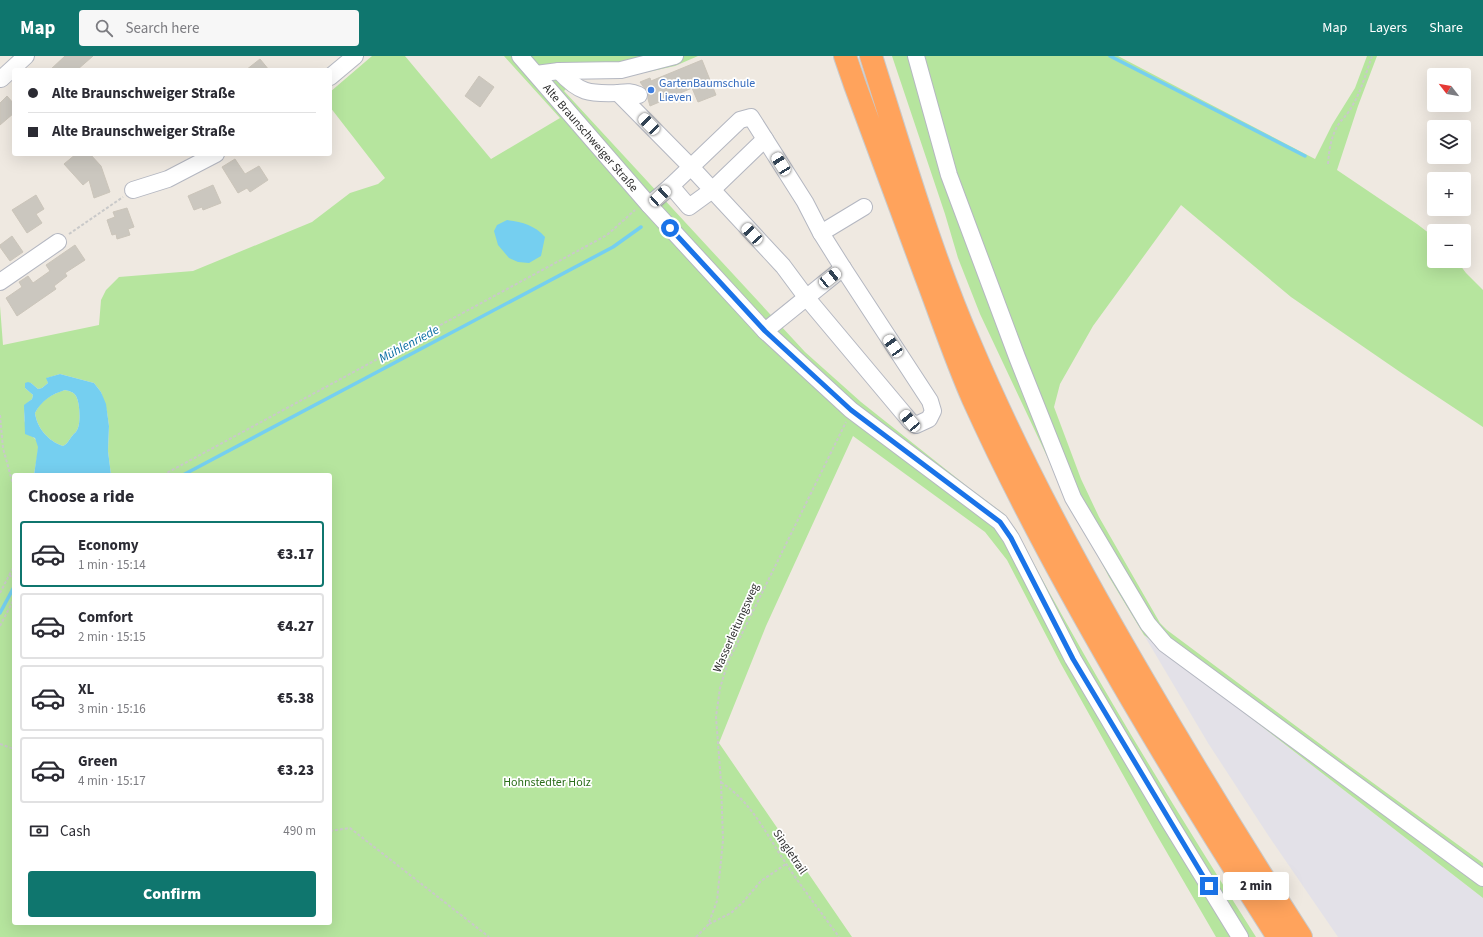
<!DOCTYPE html>
<html lang="en">
<head>
<meta charset="utf-8">
<style>
	:root { --surface:#fff; --page:#f7f7f7; --text:#2b2b33; --muted:#7c7c81; --line:#e1e1e2; --accent:#0f766e }
	body { margin:0; font-family:"Source Sans 3",sans-serif; background:var(--page); color:var(--text); height:100vh; display:flex; flex-direction:column; font-size:15px; white-space:nowrap }
	* { box-sizing:border-box; margin:0 }
	p { font-size:13px; color:var(--muted) }
	.icon { flex:none; width:22px; height:22px; fill:none; stroke:currentColor; stroke-width:2; stroke-linecap:round; stroke-linejoin:round }
	.map { position:relative; flex:1; overflow:hidden }
	.drawer { position:absolute; left:12px; top:417px; width:320px; height:452px; display:flex; flex-direction:column; background:var(--surface); border-radius:4px; box-shadow:0 4px 16px #0002 }
	.drawer>* { flex:none }
	.top-card { position:absolute; left:12px; top:12px; width:320px; height:88px; border-radius:4px; box-shadow:0 4px 16px #0002; display:grid; align-content:center; height:88px; padding:0 16px; background:var(--surface) }
	.needle { width:26px; rotate:301deg }
	.tools { position:absolute; left:1427px; top:12px; display:grid; gap:8px }
	.tools a { display:grid; place-items:center; width:44px; height:44px; border-radius:4px; background:var(--surface); box-shadow:0 4px 16px #0002; font-size:20px }
	.end { position:absolute; width:18px; height:18px; margin:-9px; border:5px solid #1a73e8; background:#fff; box-shadow:0 0 0 2px #fff }
	.from { border-radius:50% }
	.bubble { position:absolute; height:28px; border-radius:4px; background:var(--surface); box-shadow:0 4px 16px #0002; font-size:13px; font-weight:800; line-height:28px; text-align:center }
	.car { position:absolute; width:12px; height:24px; margin:-12px -6px; border-radius:5px; box-shadow:0 0 3px 1px #0007; background:linear-gradient(#fff 24%,#345 0 40%,#fff 0 76%,#345 0 86%,#fff 0) }
	.top-card b { display:flex; align-items:center; gap:14px; height:38px; font-size:15px }
	.top-card b+b { border-top:1px solid var(--line) }
	.top-card i { width:10px; height:10px; background:var(--text) }
	ul { padding:0; list-style:none }
	li { display:flex; align-items:center; gap:12px; height:66px; margin:0 8px 6px; padding:0 8px; border:2px solid var(--line); border-radius:4px }
	li div { flex:1 }
	li b { display:block; font-size:15px }
	li em { font-style:normal; font-weight:800 }
	li.active { border-color:var(--accent) }
	li>.icon { width:36px; height:36px; stroke-width:1.5 }
	h2 { padding:0 16px; font-size:18px; line-height:48px }
	.pay { display:flex; align-items:center; gap:10px; height:44px; padding:0 16px; font-size:15px }
	.pay p { margin-inline-start:auto }
	.primary-button { display:flex; gap:8px; margin-top:auto; padding:8px 16px }
	.primary-button a { flex:1; height:46px; border-radius:4px; background:var(--accent); color:#fff; font-size:16px; font-weight:800; line-height:46px; text-align:center }
	header { display:flex; align-items:center; gap:24px; box-sizing:border-box; height:56px; padding:0 20px; background:var(--accent); color:#fff }
	header strong { font-size:19px }
	nav { display:flex; gap:22px; margin-inline-start:auto; font-size:14px }
	.search { width:280px; height:36px; background:var(--page); display:flex; align-items:center; gap:10px; box-sizing:border-box; padding:0 14px; border-radius:4px; color:var(--muted); font-size:15px }
	.map>svg:first-child { display:block }
	.industrial { fill:#e3e1e8 }
	.green { fill:#b6e59e; fill-rule:evenodd }
	.water { fill:#75cff0; fill-rule:evenodd }
	.lines { fill:none; stroke-linecap:round; stroke-linejoin:round }
	.stream { stroke:#75cff0; stroke-width:3.5 }
	.building { fill:#cbc7bf; stroke:#cbc5ba }
	.minor-casing { stroke:#b4b7c1; stroke-width:18 }
	.highway-casing { stroke:#c9c9c9; stroke-width:24 }
	.path { stroke:#c9c9c9; stroke-width:2; stroke-dasharray:3 2; stroke-linecap:butt }
	.minor { stroke:#fff; stroke-width:16 }
	.highway { stroke:#ffa35c; stroke-width:22 }
	.route { stroke:#1a73e8; stroke-width:5 }
	.shop-dot { fill:#3f7fe0; stroke:#fff; stroke-width:1.5 }
	.labels { text-anchor:middle; dominant-baseline:central; stroke-width:3.5; stroke-linejoin:round; paint-order:stroke }
	.shop-label { font-size:12px; fill:#366cbe; stroke:#fff; text-anchor:start }
	.street-label { font-size:12px; fill:#2e2e2e; stroke:#fff }
	.park-label { font-size:12px; fill:#2c6e1b; stroke:#fff }
	.water-label { font-size:13px; font-style:italic; fill:#0d6fa3; stroke:#fff }
</style>
</head>
<body>
<header>
<strong>Map</strong>
<div class="search"><svg class="icon" aria-label="search" viewBox="0 0 24 24"><circle cx="10" cy="10" r="6"/><path d="M15 15l6 6"/></svg>Search here</div>
<nav><a>Map</a><a>Layers</a><a>Share</a></nav>
</header>
<div class="map">
<svg width="1483" height="881" viewBox="0 0 1483 881">
	<rect width="100%" height="100%" fill="#efe9e1"/>
	<!-- industrial -->
	<path class="industrial" d="M1144,579L1483,842V881H1338L1268,779L1208,687Z"/>
	<!-- green -->
	<path class="green" d="M372,0H405L491,103L560,62L504,0H698L675,10L625,21L576,23L564,35L805,296L861,346L968,431L1004,458L1016,474C1089,614 1172,748 1256,881H1216L1155,776L1061,608L1007,504L985,476L853,380L766,570L719,687L852,881H0V250L3,289L99,269L101,244L106,234L119,221L193,215L312,166L350,137L378,128L385,122L330,51V36ZM60,318L94,327L101,336L107,356L109,370L108,395L111,419H330V867H14V419H34C35,411 39,395 38,388C36,381 31,381 28,376C23,367 22,349 32,343L33,339L25,332L31,327L38,333L42,332L48,327L47,322Z
		M892,0H1118L1315,103L1332,69L1355,32L1367,0H1377L1358,50L1337,114L1417,168L1434,181V205H1457L1466,217L1483,234V371L1403,318L1291,241L1181,149L1093,270L1060,328L1054,351L1081,423L1099,461L1160,567L1167,574L1347,708L1483,807V842L1144,579L1109,521L1052,411L980,258L958,202L945,158Z
		M65,334C69,335 74,336 76,340C80,347 81,368 77,374C75,378 75,376 73,379C69,383 68,388 63,390C48,385 37,372 35,357C41,344 52,338 65,334Z"/>
	<!-- water -->
	<path class="water" d="M507,164C522,166 535,169 545,181L541,200L529,207L518,206L509,202L498,189L494,175L497,169Z
		M60,318L94,327L101,336L106,348L109,370L108,395L111,419H34L38,391L35,382L25,378L24,349L32,343L33,339L25,332V327L28,326L31,327L38,333L42,332L48,327L46,322ZM65,334C69,335 74,336 76,340C80,347 81,368 77,374C75,378 75,376 73,379C69,383 68,388 63,390C48,385 37,372 35,357C41,345 52,338 65,334Z"/>
	<g class="lines">
		<!-- stream -->
		<path class="stream" d="M1110,0L1305,100
			M183,419L613,191L641,171
			M0,557L14,531"/>
	</g>
	<!-- building -->
	<path class="building" d="M65,0H93L77,14H50Z
		M260,3L269,14H246Z
		M702,4L716,39L698,46L692,32L650,50L648,43V37L640,26L650,22L651,25Z
		M479,20L494,31L480,51L465,40Z
		M7,40L14,48V57L0,69V47Z
		M76,98H90L101,110L110,136L94,142L89,124L83,129L64,108Z
		M235,103L245,118L259,110L268,124L250,136L247,132L238,137L222,111Z
		M213,129L221,147L203,154L202,151L194,154L188,140Z
		M36,139L44,153L36,158L42,167L27,177L12,154Z
		M127,152L134,171L128,173L130,179L117,183L116,178L112,179L107,164L115,161L113,156Z
		M12,180L23,196L10,205L0,191V189Z
		M75,189L85,204L65,217L67,220L54,230L56,233L17,260L6,242L22,231L19,226L28,220L33,227L50,215L46,209Z"/>
	<g class="lines">
		<defs>
			<g id="minor">
				<path id="s1" d="M520,0L649,149L765,275L851,354L1000,466L1011,482L1073,603L1170,767L1240,881"/>
				<path d="M916,0L949,119L1017,301L1073,442L1148,568L1165,588L1483,822"/>
				<path d="M559,15C579,37 589,38 617,37C627,36 629,35 639,39"/>
				<path d="M536,18L559,15L621,14L675,0"/>
				<path d="M330,21L355,0"/>
				<path d="M1,23L26,0"/>
				<path d="M618,37L691,111L783,210L806,241L910,365L916,369L929,363L933,355L930,345L843,212L821,177L805,146L751,61L740,64L671,130"/>
				<path d="M133,134L168,123L216,98"/>
				<path d="M649,149L671,130L689,151L711,135L765,83"/>
				<path d="M821,177L864,151"/>
				<path d="M0,226L58,186"/>
				<path d="M765,275L843,212"/>
			</g>
			<path id="highway" d="M845,0L855,29C878,92 902,155 925,218C941,260 955,302 973,343C1020,447 1075,546 1132,644C1179,724 1228,803 1278,881
				M871,0C902,97 930,196 971,290C1021,408 1083,522 1148,632C1197,716 1248,799 1301,881"/>
		</defs>
		<!-- minor casing -->
		<use href="#minor" class="minor-casing"/>
		<!-- highway casing -->
		<use href="#highway" class="highway-casing"/>
		<!-- path -->
		<path class="path" d="M1328,108C1329,94 1331,81 1338,69C1342,63 1348,58 1351,52C1361,36 1366,17 1372,0
			M69,178L123,141
			M0,359L3,392L14,432
			M163,419L607,179L635,154
			M13,432L14,437
			M9,519L14,522
			M0,537L14,510
			M0,570L14,543
			M0,688L14,693
			M721,726C752,747 765,776 785,806C802,832 821,856 839,881
			M330,775L350,772L489,881
			M709,868L731,857L743,846L761,825L786,808
			M696,881L708,869L717,845L723,784L721,726L716,661L720,632L728,606L846,366"/>
		<!-- minor -->
		<use href="#minor" class="minor"/>
		<!-- highway -->
		<use href="#highway" class="highway"/>
	</g>
	<g class="lines">
		<!-- route -->
		<path class="route" d="M670,172L765,275L851,354L1000,466L1011,482L1073,603L1209,830"/>
	</g>
	<!-- markers -->
	<circle class="shop-dot" cx="651" cy="34" r="4"/>
	<g class="labels">
		<!-- shop labels -->
		<g class="shop-label">
			<text x="659" y="27">GartenBaumschule<tspan x="659" dy="14">Lieven</tspan></text>
		</g>
		<!-- street labels -->
		<g class="street-label">
			<text stroke="none"><textPath href="#s1" startOffset="108">Alte Braunschweiger Straße</textPath></text>
			<text transform="translate(736 572) rotate(-66)">Wasserleitungsweg</text>
			<text transform="translate(790 796) rotate(56)">Singletrail</text>
		</g>
		<!-- park labels -->
		<g class="park-label">
			<text x="547" y="726">Hohnstedter Holz</text>
		</g>
		<!-- water labels -->
		<g class="water-label">
			<text transform="translate(409 288) rotate(-28)">Mühlenriede</text>
		</g>
	</g>
</svg>
<div class="tools">
<a><svg class="needle" viewBox="-14 -14 28 28"><path d="M0-13l5 13h-10z" fill="#e53935"/><path d="M0 13l5-13h-10z" fill="#7c7c81"/></svg></a>
<a><svg class="icon" aria-label="layers" viewBox="0 0 24 24"><path d="M12 4l9 5-9 5-9-5zM3 14l9 5 9-5"/></svg></a>
<a>+</a>
<a>−</a>
</div>
<i class="end from" style="left:670px;top:172px"></i>
<i class="end" style="left:1209px;top:830px"></i>
<div class="bubble" style="left:1223px;top:816px;width:66px">2 min</div>
<i class="car" style="left:649px;top:68px;rotate:316deg"></i>
<i class="car" style="left:781px;top:108px;rotate:328deg"></i>
<i class="car" style="left:660px;top:140px;rotate:47deg"></i>
<i class="car" style="left:752px;top:178px;rotate:317deg"></i>
<i class="car" style="left:830px;top:222px;rotate:51deg"></i>
<i class="car" style="left:893px;top:290px;rotate:326deg"></i>
<i class="car" style="left:910px;top:365px;rotate:320deg"></i>
<div class="top-card">
<b><i class="from"></i>Alte Braunschweiger Straße</b>
<b><i></i>Alte Braunschweiger Straße</b>
</div>
<section class="drawer">
<h2>Choose a ride</h2>
<ul>
<li class="active"><svg class="icon" aria-label="car" viewBox="0 0 24 24"><path d="M5 17H2v-5l4-1 3-4h7l3 4 3 1v5h-3M9 17h6M6 11h13"/><circle cx="7" cy="17" r="2"/><circle cx="17" cy="17" r="2"/></svg><div><b>Economy</b><p>1 min · 15:14</p></div><em>€3.17</em></li>
<li><svg class="icon" aria-label="car" viewBox="0 0 24 24"><path d="M5 17H2v-5l4-1 3-4h7l3 4 3 1v5h-3M9 17h6M6 11h13"/><circle cx="7" cy="17" r="2"/><circle cx="17" cy="17" r="2"/></svg><div><b>Comfort</b><p>2 min · 15:15</p></div><em>€4.27</em></li>
<li><svg class="icon" aria-label="car" viewBox="0 0 24 24"><path d="M5 17H2v-5l4-1 3-4h7l3 4 3 1v5h-3M9 17h6M6 11h13"/><circle cx="7" cy="17" r="2"/><circle cx="17" cy="17" r="2"/></svg><div><b>XL</b><p>3 min · 15:16</p></div><em>€5.38</em></li>
<li><svg class="icon" aria-label="car" viewBox="0 0 24 24"><path d="M5 17H2v-5l4-1 3-4h7l3 4 3 1v5h-3M9 17h6M6 11h13"/><circle cx="7" cy="17" r="2"/><circle cx="17" cy="17" r="2"/></svg><div><b>Green</b><p>4 min · 15:17</p></div><em>€3.23</em></li>
</ul>
<div class="pay"><svg class="icon" aria-label="cash" viewBox="0 0 24 24"><path d="M3 7h18v10H3z"/><circle cx="12" cy="12" r="2"/></svg>Cash<p>490 m</p></div>
<div class="primary-button"><a>Confirm</a></div>
</section>
</div>
</body>
</html>
